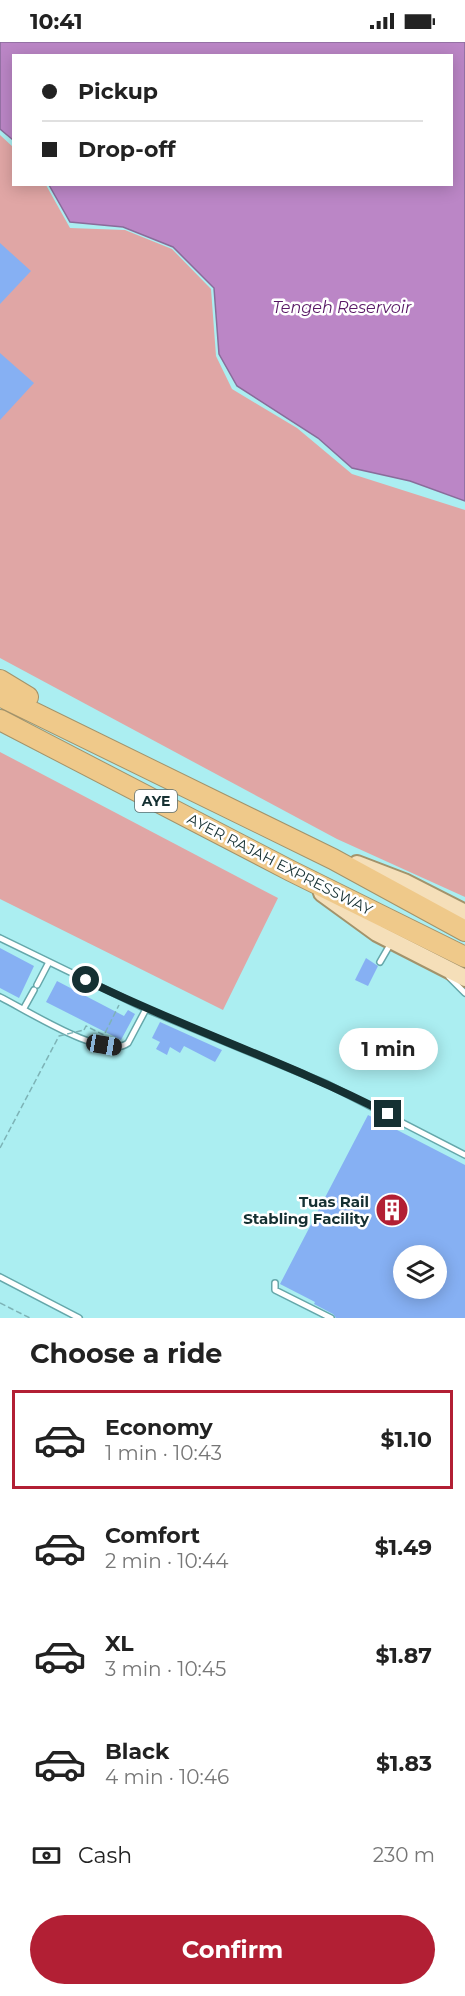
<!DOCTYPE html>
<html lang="en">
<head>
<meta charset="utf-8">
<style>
	:root { --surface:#fff; --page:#f2f2f2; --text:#222; --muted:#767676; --line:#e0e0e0; --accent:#b21f34 }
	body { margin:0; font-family:Montserrat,sans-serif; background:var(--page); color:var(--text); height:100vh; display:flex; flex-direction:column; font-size:22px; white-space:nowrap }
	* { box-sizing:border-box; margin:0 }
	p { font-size:20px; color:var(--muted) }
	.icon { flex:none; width:33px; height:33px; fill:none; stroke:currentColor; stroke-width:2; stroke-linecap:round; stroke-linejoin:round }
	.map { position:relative; height:1276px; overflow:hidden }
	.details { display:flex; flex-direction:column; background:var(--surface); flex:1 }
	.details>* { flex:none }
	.top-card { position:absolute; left:12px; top:12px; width:441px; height:132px; border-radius:0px; box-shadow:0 3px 15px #0003; display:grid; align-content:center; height:132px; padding:0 30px; background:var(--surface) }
	.buttons { position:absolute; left:393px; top:1203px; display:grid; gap:12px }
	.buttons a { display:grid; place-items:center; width:54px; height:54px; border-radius:50%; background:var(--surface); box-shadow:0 3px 15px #0003; font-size:30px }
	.end { position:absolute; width:27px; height:27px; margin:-14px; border:8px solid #153032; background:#fff; box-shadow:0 0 0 3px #fff }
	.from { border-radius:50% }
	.bubble { position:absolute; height:42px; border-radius:21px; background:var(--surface); box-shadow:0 3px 15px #0003; font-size:20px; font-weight:700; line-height:42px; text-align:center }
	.car { position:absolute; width:18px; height:36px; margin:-18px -9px; border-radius:8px; box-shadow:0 0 4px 2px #0007; background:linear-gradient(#222 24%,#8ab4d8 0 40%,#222 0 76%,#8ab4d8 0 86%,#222 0) }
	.top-card b { display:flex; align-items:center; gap:21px; height:57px; font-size:22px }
	.top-card b+b { border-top:2px solid var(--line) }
	.top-card i { width:15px; height:15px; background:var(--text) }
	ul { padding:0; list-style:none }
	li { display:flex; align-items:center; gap:18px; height:99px; margin:0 12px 9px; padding:0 18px; border:3px solid transparent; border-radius:0px }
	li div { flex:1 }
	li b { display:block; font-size:22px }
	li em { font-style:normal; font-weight:700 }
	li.selected { border-color:var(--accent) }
	li>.icon { width:54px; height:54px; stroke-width:1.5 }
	h2 { padding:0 30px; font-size:27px; line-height:72px }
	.pay { display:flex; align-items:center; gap:15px; height:66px; padding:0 30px; font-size:22px }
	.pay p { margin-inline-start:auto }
	.action { display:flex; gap:12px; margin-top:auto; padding:12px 30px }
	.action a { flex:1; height:69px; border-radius:36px; background:var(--accent); color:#fff; font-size:24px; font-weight:700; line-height:69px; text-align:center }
	.status { display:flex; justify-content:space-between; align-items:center; height:42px; padding:0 30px; background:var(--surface); direction:ltr }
	.status svg { height:16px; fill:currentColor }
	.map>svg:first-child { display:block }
	.green { fill:#e0a6a5 }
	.water { fill:#bb86c6; stroke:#896c9a; stroke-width:1.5 }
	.building { fill:#86b0f3; fill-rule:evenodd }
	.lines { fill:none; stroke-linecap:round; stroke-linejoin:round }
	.lane-casing { stroke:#65a7aa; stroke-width:8 }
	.primary-casing { stroke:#a3936b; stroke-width:20 }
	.highway-casing { stroke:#a3936b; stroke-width:22 }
	.path { stroke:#7db3b6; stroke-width:1.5; stroke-dasharray:6 3; stroke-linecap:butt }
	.lane { stroke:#fff; stroke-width:5 }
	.primary { stroke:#f5dfb9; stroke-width:16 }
	.highway { stroke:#efc98a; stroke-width:20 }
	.path-bridge { stroke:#7db3b6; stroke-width:1.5; stroke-dasharray:6 3; stroke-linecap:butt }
	.route { stroke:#153032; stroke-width:8 }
	.labels { text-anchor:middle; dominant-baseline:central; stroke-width:5; stroke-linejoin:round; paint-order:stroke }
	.shield { fill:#fff; stroke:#5b6e70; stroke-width:1.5 }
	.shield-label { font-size:14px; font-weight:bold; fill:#153032 }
	.street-label { font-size:15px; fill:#153032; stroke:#fff }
	.poi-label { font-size:15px; font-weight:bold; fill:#153032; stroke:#fff; text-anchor:end }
	.water-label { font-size:16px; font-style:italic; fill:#581765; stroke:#fff }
</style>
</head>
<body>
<div class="status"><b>10:41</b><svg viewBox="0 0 49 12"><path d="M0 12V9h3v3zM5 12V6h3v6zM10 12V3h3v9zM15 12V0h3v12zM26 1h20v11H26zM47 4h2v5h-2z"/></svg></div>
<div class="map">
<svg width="465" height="1276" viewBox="0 0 465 1276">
	<rect width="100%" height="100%" fill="#abeef1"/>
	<!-- green -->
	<path class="green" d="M0,93L13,105L14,142L46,143L70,186L125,188L172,207L211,247L216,314L232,347L297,386L352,432L465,468V855L337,797L0,616Z
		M0,710L278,856L223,968L0,857Z"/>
	<!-- water -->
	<path class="water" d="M0,0H465V459L410,439L352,426L318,396L237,344L219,312L214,246L173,205L123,185L70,180L49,143L452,142V14H14L13,98L0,87Z"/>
	<!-- building -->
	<path class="building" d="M0,201L31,229L0,262Z
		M0,311L34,341L0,378Z
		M0,906L34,924L19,956L0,946Z
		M366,916L378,924L368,944L355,938Z
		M57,939L124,974L128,968L135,972L121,998L46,960Z
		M160,980L222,1008L215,1020L184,1004L180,1011L170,1005L167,1013L156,1007L160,1000L152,996Z
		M368,1073L465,1123V1276H336L333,1272L314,1262L315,1260L280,1242ZM404,1214H436V1246H404Z"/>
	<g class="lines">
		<defs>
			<path id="lane" d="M0,896L146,967L327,1042L465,1113
				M380,920L391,901
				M449,935L465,951
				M37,943L49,920
				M0,955C25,967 105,1019 128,1001L146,967
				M24,966L34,948
				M0,1235L79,1276
				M275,1241V1248L331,1276"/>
			<path id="primary" d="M357,822L404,840L465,871
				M322,851L377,891L465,936"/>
			<path id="highway" d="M0,638L28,655
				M0,654L333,817L465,889
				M0,678L291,829L465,915"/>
		</defs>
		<!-- lane casing -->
		<use href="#lane" class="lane-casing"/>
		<!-- primary casing -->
		<use href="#primary" class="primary-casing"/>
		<!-- highway casing -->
		<use href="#highway" class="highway-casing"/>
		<!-- path -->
		<path class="path" d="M84,988L86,984L104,993L119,963
			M0,1261L30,1276"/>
		<!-- lane -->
		<use href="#lane" class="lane"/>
		<!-- primary -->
		<use href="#primary" class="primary"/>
		<!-- highway -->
		<use href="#highway" class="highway"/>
		<!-- path-bridge -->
		<path class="path-bridge" d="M0,1106L59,994L84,988"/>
	</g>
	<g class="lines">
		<!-- route -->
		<path class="route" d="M86,938C185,987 290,1021 388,1072"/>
	</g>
	<!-- icons -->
	<defs>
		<symbol id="building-disc" viewBox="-11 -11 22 22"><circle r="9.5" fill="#b21f34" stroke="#fff"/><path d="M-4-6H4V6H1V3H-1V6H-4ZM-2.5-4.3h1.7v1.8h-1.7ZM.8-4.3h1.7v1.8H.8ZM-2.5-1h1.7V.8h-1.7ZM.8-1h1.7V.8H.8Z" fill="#fff"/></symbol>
	</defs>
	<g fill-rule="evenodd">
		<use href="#building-disc" x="373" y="1149" width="38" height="38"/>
	</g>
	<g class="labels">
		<!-- shield labels -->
		<rect class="shield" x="135" y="748" width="42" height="22" rx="4.5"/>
		<g class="shield-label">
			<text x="156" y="759">AYE</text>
		</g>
		<!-- street labels -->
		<g class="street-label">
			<text transform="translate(280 822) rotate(27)">AYER RAJAH EXPRESSWAY</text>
		</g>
		<!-- poi labels -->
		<g class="poi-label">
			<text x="369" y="1159">Tuas Rail<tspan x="369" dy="17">Stabling Facility</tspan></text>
		</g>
		<!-- water labels -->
		<g class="water-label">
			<text x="342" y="265">Tengeh Reservoir</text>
		</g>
	</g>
</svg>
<div class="buttons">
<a><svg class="icon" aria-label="layers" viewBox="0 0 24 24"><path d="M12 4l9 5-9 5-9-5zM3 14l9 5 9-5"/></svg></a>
</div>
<i class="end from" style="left:86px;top:938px"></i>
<i class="end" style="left:388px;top:1072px"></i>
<div class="bubble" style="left:339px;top:986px;width:99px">1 min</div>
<i class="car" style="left:104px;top:1003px;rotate:100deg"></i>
<div class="top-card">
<b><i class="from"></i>Pickup</b>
<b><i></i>Drop-off</b>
</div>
</div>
<section class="details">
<h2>Choose a ride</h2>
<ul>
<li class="selected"><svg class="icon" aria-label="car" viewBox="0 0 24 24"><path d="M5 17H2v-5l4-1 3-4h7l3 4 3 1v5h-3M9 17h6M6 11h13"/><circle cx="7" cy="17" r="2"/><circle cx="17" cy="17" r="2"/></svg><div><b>Economy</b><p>1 min · 10:43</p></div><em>$1.10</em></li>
<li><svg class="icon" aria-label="car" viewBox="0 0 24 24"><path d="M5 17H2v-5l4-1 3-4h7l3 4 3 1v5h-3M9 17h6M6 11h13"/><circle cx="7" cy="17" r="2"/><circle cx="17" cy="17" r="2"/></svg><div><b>Comfort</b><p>2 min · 10:44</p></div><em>$1.49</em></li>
<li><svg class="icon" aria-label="car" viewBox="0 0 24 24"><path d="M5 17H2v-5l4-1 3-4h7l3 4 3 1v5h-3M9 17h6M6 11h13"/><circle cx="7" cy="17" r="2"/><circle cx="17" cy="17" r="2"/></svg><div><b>XL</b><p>3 min · 10:45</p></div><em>$1.87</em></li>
<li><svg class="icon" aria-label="car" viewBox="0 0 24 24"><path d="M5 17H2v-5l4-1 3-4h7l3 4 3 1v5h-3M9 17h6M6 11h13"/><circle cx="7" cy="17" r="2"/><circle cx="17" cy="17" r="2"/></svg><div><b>Black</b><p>4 min · 10:46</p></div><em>$1.83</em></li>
</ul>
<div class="pay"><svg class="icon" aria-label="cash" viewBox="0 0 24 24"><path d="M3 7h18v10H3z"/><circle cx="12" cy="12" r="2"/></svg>Cash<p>230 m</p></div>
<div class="action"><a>Confirm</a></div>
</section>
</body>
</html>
